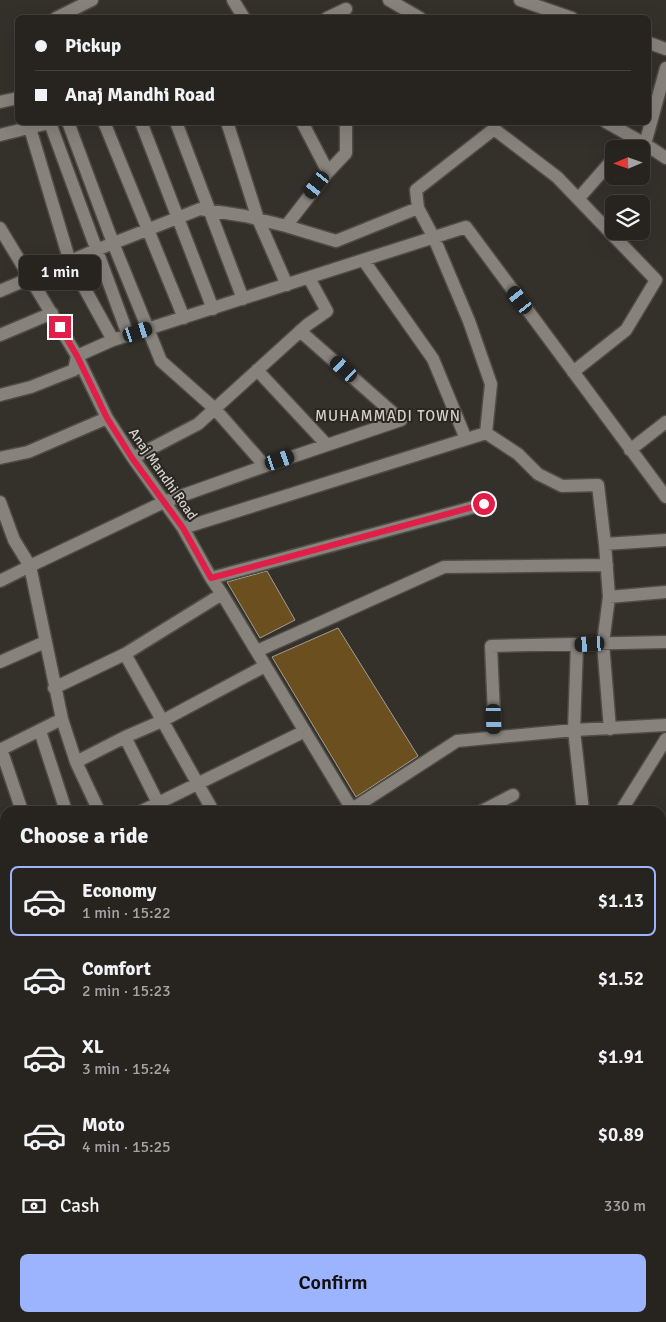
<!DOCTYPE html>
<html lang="en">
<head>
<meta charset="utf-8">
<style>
	:root { --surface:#272420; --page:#2f2c29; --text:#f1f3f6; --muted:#a4a4a5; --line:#43413e; --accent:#9cb4fd }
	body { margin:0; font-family:Signika,sans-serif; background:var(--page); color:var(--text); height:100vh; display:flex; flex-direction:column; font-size:19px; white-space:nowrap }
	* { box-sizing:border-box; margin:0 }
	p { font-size:16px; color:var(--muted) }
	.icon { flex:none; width:28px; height:28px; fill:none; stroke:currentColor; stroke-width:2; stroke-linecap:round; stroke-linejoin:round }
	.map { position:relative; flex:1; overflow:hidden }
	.details { position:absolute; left:0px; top:806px; width:666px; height:516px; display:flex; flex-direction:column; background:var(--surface); border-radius:15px 15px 0 0; box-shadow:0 5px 20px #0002,0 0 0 1px var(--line) }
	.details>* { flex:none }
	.guide { position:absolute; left:15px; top:15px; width:636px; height:110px; border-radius:8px; box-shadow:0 5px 20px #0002,0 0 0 1px var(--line); display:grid; align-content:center; height:110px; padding:0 20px; background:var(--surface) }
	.needle { width:32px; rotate:268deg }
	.fabs { position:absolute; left:605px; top:140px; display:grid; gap:10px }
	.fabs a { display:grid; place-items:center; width:45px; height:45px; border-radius:8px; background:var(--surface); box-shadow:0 5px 20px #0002,0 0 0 1px var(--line); font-size:25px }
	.end { position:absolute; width:22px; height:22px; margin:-11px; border:6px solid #e11d48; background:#fff; box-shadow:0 0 0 2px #fff }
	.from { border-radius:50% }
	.bubble { position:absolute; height:35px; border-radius:8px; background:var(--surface); box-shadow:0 5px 20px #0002,0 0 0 1px var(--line); font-size:16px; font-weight:600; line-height:35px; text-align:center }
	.car { position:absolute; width:15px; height:30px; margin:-15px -8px; border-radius:6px; box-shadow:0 0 4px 1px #0007; background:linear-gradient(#222 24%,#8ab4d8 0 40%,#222 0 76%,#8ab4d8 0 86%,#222 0) }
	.guide b { display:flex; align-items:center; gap:18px; height:48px; font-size:19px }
	.guide b+b { border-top:1px solid var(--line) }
	.guide i { width:12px; height:12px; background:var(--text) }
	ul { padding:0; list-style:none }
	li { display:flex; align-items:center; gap:15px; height:70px; margin:0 10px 8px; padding:0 10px; border:2px solid transparent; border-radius:8px }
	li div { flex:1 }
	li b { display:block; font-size:19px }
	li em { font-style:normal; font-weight:600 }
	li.active { border-color:var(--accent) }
	li>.icon { width:45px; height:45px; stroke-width:1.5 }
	h2 { padding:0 20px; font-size:22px; line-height:60px }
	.pay { display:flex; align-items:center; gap:12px; height:55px; padding:0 20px; font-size:19px }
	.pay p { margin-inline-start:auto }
	.action { display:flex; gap:10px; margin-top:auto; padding:10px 20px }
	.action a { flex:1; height:58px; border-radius:8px; background:var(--accent); color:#111; font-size:20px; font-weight:600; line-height:58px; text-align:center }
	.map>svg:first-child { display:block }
	.building { fill:#6c4f1e; stroke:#a29d96 }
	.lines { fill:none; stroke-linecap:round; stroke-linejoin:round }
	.minor-casing { stroke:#4f4c46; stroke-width:15 }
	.minor { stroke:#87827b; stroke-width:12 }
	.route { stroke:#e11d48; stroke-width:6 }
	.labels { text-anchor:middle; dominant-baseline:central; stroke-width:4; stroke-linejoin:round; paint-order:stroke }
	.street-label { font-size:14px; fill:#d4d1cd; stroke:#2a2620 }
	.neighbourhood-label { font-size:15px; letter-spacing:1px; fill:#d4d1cd; stroke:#2a2620 }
</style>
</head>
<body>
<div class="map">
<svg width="666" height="1322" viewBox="0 0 666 1322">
	<rect width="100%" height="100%" fill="#34302a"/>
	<!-- building -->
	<path class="building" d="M267,571L295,620L260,638L227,582Z
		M338,628L418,756L356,797L272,657Z"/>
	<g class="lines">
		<defs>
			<path id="minor" d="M233,0L244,18
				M389,0L420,18
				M520,0L572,18
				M56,18L92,0
				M327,18L346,9
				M649,43L666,49
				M0,102L18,98
				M68,122L113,243L161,361L215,409L265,466
				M104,122L184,318
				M141,122L213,309
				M176,122L243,299
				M227,122L258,219L287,285
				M302,122L328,172
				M606,122L645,144L666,158
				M50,123L128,335
				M30,128L70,262L113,340
				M0,135L53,122
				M645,144L666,68
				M622,149L633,137
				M578,199L614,158
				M418,208L416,190L494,129L557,177L656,280L626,330L573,372
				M286,226L336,241L418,208L434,238L469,321L491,384L486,433
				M0,228L77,356L107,418L133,458L183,528L211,578L222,594L353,811
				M364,261L433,359L466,439
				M0,291L96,250L200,209L245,216L286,226L328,172L346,153V122
				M0,335L52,313
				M257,370L327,445
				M0,395L31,387L74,370L77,356L113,340L466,227L666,497
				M486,433L518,454L538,474L562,486L598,485L605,544L609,597L603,643L610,729
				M630,450L666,422
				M0,458L28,452L107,418
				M133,458L198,424L307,325L327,311L309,278
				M0,502L14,540L30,566L0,581
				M183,528L486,433
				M605,544L666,540
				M211,578L485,504
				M609,597L666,592
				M577,644L574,730L583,811
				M257,651L444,567L607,565
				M125,654L222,594
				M0,662L45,642
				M54,688L125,654L213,811
				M62,719L30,566L164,502L265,466L401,420L300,331
				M40,731L66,811
				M125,737L162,811
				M495,737L491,646L666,642
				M1,749L22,811
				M0,750L62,719L76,762L99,811
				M76,762L125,737L162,721L265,666
				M352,809L457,741L574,730L666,725
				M142,811L305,731
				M482,811L513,795
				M621,811L666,739
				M0,886L5,888
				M661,887H666
				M0,949L5,951
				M661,1095L666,1093
				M0,1107L5,1106
				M661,1136L666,1149
				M0,1186L5,1185
				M0,1223L5,1221
				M661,1228L666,1230
				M0,1259L5,1258
				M0,1301L5,1300
				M78,1318L79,1322
				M139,1318L141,1322
				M212,1318L213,1322
				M279,1318L280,1322
				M370,1318L371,1322
				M428,1318L429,1322
				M481,1318L482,1322
				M537,1318L538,1322
				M590,1318L591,1322
				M109,1322L127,1318
				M298,1322L315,1318
				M551,1322L567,1318"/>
		</defs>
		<!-- minor casing -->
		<use href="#minor" class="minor-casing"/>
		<!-- minor -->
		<use href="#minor" class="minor"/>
	</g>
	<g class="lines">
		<!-- route -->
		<path class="route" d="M60,327L77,356L107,418L132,458L183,528L211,578L484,504"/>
	</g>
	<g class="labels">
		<!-- street labels -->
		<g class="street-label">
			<text transform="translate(163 474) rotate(55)">Anaj Mandhi Road</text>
		</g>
		<!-- neighbourhood labels -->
		<g class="neighbourhood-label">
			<text x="388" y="416">MUHAMMADI TOWN</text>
		</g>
	</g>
</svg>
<div class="fabs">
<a><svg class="needle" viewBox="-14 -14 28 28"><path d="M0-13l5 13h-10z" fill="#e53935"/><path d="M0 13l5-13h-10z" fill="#a4a4a5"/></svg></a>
<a><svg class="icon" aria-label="layers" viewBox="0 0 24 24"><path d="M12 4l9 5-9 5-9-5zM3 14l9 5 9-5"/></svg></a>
</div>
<i class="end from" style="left:484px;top:504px"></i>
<i class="end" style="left:60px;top:327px"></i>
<div class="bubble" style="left:19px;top:255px;width:82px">1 min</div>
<i class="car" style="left:317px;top:185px;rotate:218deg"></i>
<i class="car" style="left:520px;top:300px;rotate:323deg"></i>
<i class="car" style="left:138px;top:332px;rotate:72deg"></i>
<i class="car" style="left:344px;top:369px;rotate:312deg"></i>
<i class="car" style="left:280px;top:460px;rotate:71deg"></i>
<i class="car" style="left:590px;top:644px;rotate:267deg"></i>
<i class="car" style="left:494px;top:719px;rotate:178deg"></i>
<div class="guide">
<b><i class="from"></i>Pickup</b>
<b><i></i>Anaj Mandhi Road</b>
</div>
<section class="details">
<h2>Choose a ride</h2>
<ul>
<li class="active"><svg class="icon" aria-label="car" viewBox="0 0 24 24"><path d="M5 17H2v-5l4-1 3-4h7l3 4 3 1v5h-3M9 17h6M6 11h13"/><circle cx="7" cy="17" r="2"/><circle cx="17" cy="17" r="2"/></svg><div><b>Economy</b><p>1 min · 15:22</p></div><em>$1.13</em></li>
<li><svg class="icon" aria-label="car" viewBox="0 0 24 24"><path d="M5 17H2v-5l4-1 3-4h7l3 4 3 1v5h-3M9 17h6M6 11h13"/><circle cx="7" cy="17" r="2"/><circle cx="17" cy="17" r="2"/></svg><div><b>Comfort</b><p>2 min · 15:23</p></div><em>$1.52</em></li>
<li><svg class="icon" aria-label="car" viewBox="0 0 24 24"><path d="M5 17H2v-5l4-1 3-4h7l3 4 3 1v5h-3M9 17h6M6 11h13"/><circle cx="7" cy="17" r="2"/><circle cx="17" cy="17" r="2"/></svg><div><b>XL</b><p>3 min · 15:24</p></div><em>$1.91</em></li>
<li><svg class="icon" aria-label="car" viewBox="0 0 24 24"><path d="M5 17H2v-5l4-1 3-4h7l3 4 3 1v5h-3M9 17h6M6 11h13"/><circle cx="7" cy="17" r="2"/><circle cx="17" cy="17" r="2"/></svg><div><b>Moto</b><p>4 min · 15:25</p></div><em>$0.89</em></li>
</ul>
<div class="pay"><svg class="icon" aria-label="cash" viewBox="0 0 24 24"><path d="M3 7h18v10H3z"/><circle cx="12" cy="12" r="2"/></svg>Cash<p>330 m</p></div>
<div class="action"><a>Confirm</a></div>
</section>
</div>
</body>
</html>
